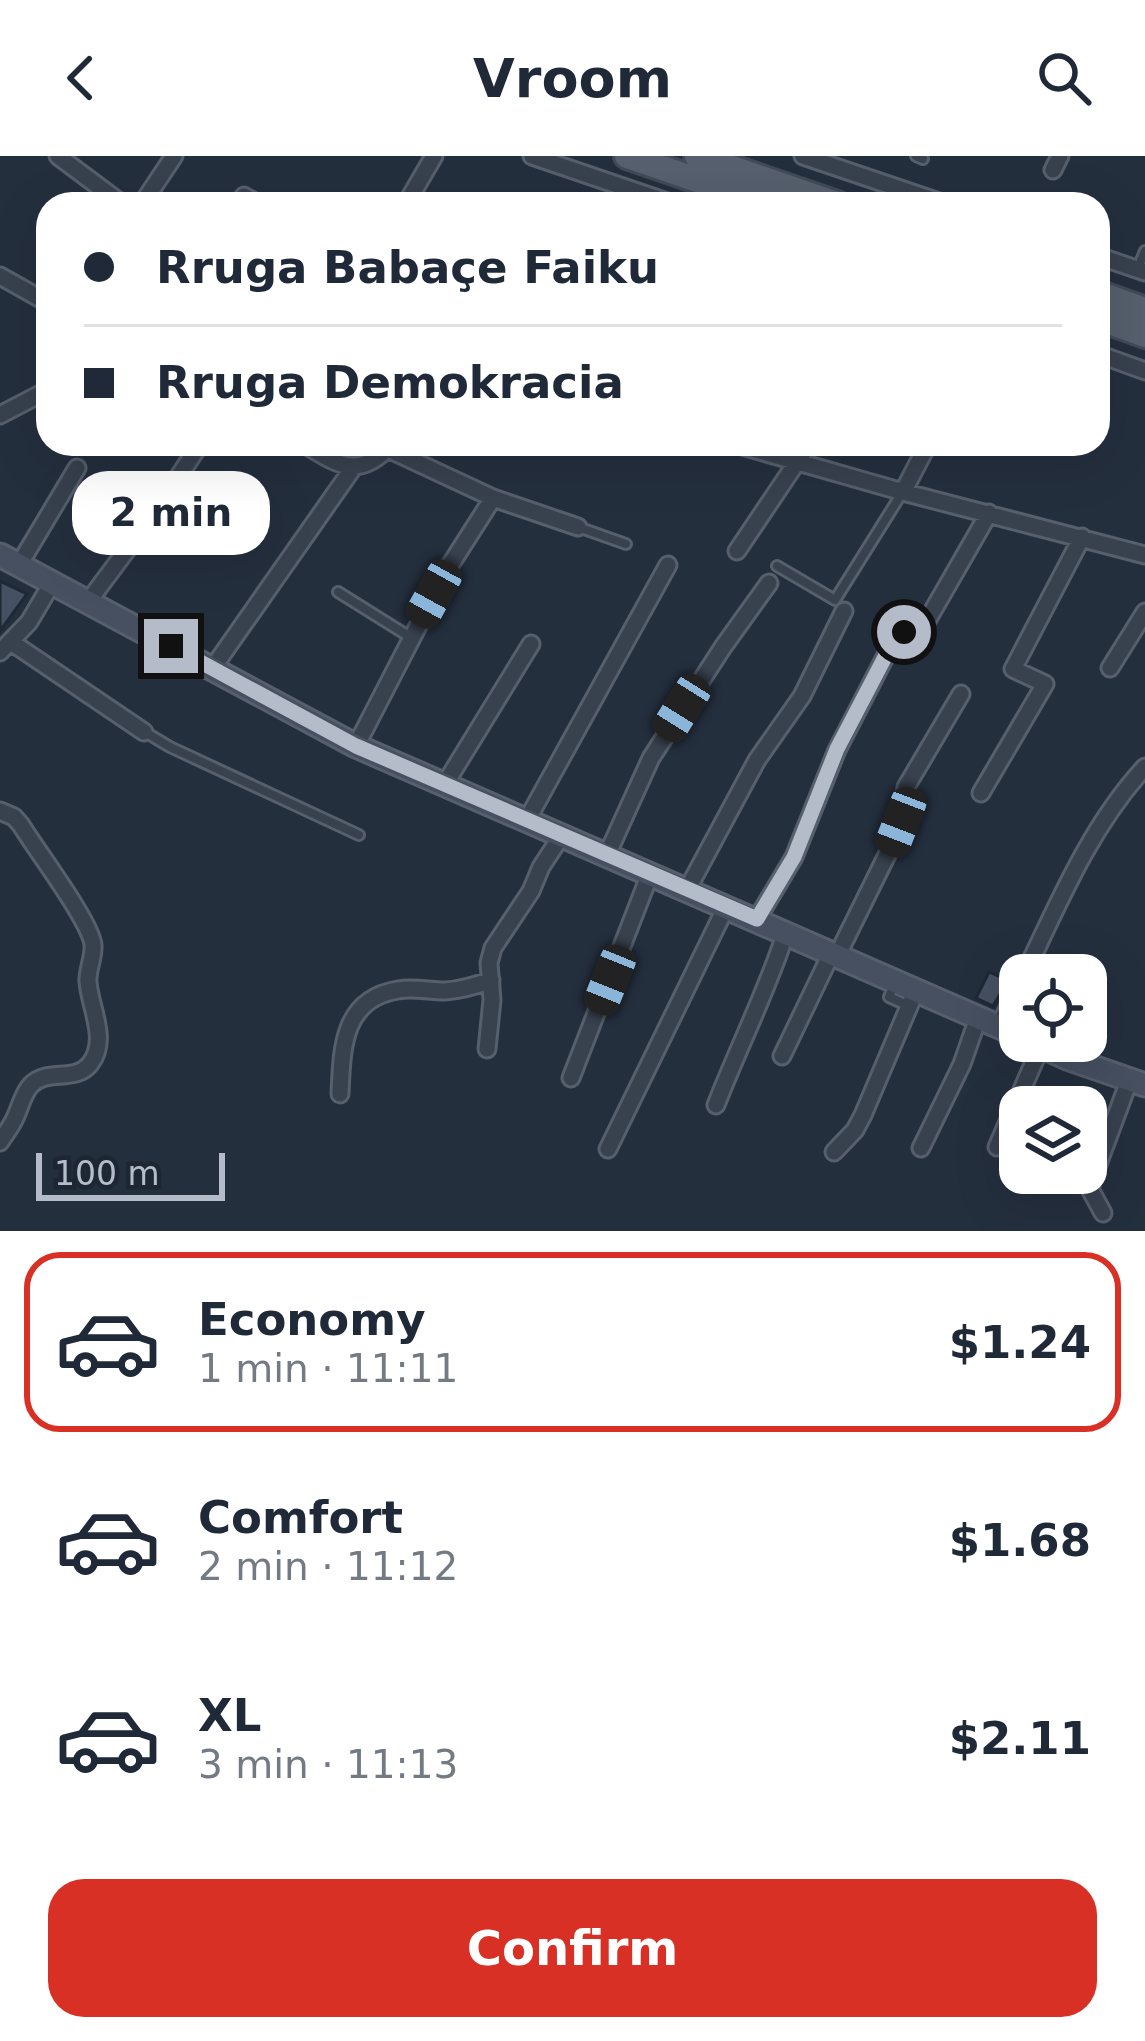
<!DOCTYPE html>
<html lang="en">
<head>
<meta charset="utf-8">
<style>
	:root { --surface:#fff; --page:#f2f2f3; --text:#1f2937; --muted:#747a83; --line:#e0e1e3; --accent:#d93025 }
	body { margin:0; font-family:"DejaVu Sans",sans-serif; background:var(--page); color:var(--text); height:100vh; display:flex; flex-direction:column; font-size:45px; white-space:nowrap }
	* { box-sizing:border-box; margin:0 }
	p { font-size:39px; color:var(--muted) }
	.icon { flex:none; width:66px; height:66px; fill:none; stroke:currentColor; stroke-width:2; stroke-linecap:round; stroke-linejoin:round }
	.map { position:relative; height:1075px; overflow:hidden }
	.side { display:flex; flex-direction:column; background:var(--surface); flex:1 }
	.side>* { flex:none }
	.top-card { position:absolute; left:36px; top:36px; width:1074px; height:264px; border-radius:36px; box-shadow:0 12px 48px #0002; display:grid; align-content:center; height:264px; padding:0 48px; background:var(--surface) }
	.tools { position:absolute; left:999px; top:798px; display:grid; gap:24px }
	.tools a { display:grid; place-items:center; width:108px; height:108px; border-radius:24px; background:var(--surface); box-shadow:0 12px 48px #0002; font-size:60px }
	.scale { position:absolute; left:36px; bottom:30px; width:189px; box-sizing:border-box; padding-left:12px; border:6px solid #b4bcc9; border-top:0; font-size:33px; line-height:42px; white-space:nowrap; color:#b4bcc9; -webkit-text-stroke:9px #1d2633; paint-order:stroke }
	.end { position:absolute; width:54px; height:54px; margin:-27px; border:15px solid #b4bcc9; background:#111; box-shadow:0 0 0 6px #111 }
	.from { border-radius:50% }
	.bubble { position:absolute; height:84px; border-radius:36px; background:var(--surface); box-shadow:0 12px 48px #0002; font-size:39px; font-weight:700; line-height:84px; text-align:center }
	.car { position:absolute; width:36px; height:72px; margin:-36px -18px; border-radius:15px; box-shadow:0 0 9px 3px #0007; background:linear-gradient(#222 24%,#8ab4d8 0 40%,#222 0 76%,#8ab4d8 0 86%,#222 0) }
	.top-card b { display:flex; align-items:center; gap:42px; height:114px; font-size:45px }
	.top-card b+b { border-top:3px solid var(--line) }
	.top-card i { width:30px; height:30px; background:var(--text) }
	ul { padding:21px 0 0; list-style:none }
	li { display:flex; align-items:center; gap:36px; height:180px; margin:0 24px 18px; padding:0 24px; border:6px solid transparent; border-radius:36px }
	li div { flex:1 }
	li b { display:block; font-size:45px }
	li em { font-style:normal; font-weight:700 }
	li.current { border-color:var(--accent) }
	li>.icon { width:108px; height:108px; stroke-width:1.5 }
	.primary-button { display:flex; gap:24px; margin-top:auto; padding:24px 48px }
	.primary-button a { flex:1; height:138px; border-radius:36px; background:var(--accent); color:#fff; font-size:48px; font-weight:700; line-height:138px; text-align:center }
	header { display:flex; justify-content:space-between; align-items:center; height:156px; padding:0 48px; background:var(--surface); font-size:54px; font-weight:700 }
	.map>svg:first-child { display:block }
	.building { fill:#455162; stroke:#1f2835; stroke-width:3 }
	.lines { fill:none; stroke-linecap:round; stroke-linejoin:round }
	.lane-casing { stroke:#565f6c; stroke-width:14 }
	.street-casing { stroke:#565f6c; stroke-width:21 }
	.secondary-casing { stroke:#565f6c; stroke-width:27 }
	.primary-casing { stroke:#414a57; stroke-width:30 }
	.lane { stroke:#38414e; stroke-width:8 }
	.street { stroke:#38414e; stroke-width:15 }
	.secondary { stroke:#465061; stroke-width:21 }
	.primary { stroke:#56606e; stroke-width:24 }
	.route { stroke:#b4bcc9; stroke-width:15 }
</style>
</head>
<body>
<header><svg class="icon" aria-label="back" viewBox="0 0 24 24"><path d="M15 5l-7 7 7 7"/></svg>Vroom<svg class="icon" aria-label="search" viewBox="0 0 24 24"><circle cx="10" cy="10" r="6"/><path d="M15 15l6 6"/></svg></header>
<div class="map">
<svg width="1145" height="1075" viewBox="0 0 1145 1075">
	<rect width="100%" height="100%" fill="#242f3e"/>
	<!-- building -->
	<path class="building" d="M0,425L27,438L0,475Z
		M989,816L1005,823L1008,816L1012,818L993,850L976,842Z"/>
	<g class="lines">
		<defs>
			<path id="lane" d="M916,0L923,3
				M1138,112L1145,95
				M578,371L626,388
				M777,410L835,444L902,337
				M338,436L410,481
				M145,576L170,591L359,679
				M895,827L889,841L909,850"/>
			<path id="street" d="M58,0L122,48
				M532,0L673,48
				M803,0L945,48
				M1053,14L1060,0
				M142,48L174,0
				M239,48L244,40L258,48
				M406,48L434,0
				M1098,100L1145,116
				M0,120L48,147
				M1098,198L1145,215
				M0,259L48,234
				M304,288C340,310 359,324 392,288
				M735,288L903,336L1145,399
				M388,293L493,342L578,371
				M903,336L928,288
				M737,395L809,288
				M19,409L77,312
				M88,446L158,352L200,288
				M11,486L144,576
				M0,496L29,466L52,427
				M1110,512L1145,456
				M212,513L353,312
				M356,590L447,414L493,342
				M445,628L531,488
				M981,637L1045,528L1013,513L1082,381
				M0,655L14,661L21,669C36,694 91,766 93,789C94,802 87,814 88,826C90,852 109,884 90,908C75,927 47,912 31,929C23,937 20,952 15,962C11,971 5,978 0,986
				M527,664L668,409
				M607,699L651,602L723,491L769,427
				M687,734L757,604L802,540L844,455
				M757,763L794,701L837,594L896,480L900,477L920,474L924,470L989,357
				M838,798L888,697L901,666L906,631L961,538
				M1024,819C1058,748 1091,669 1145,611
				M999,871L1020,827
				M487,893L492,844L489,807L493,792L531,735L541,711L562,679
				M782,900L832,796
				M571,922L650,718
				M340,938C342,893 342,843 398,834C413,831 430,835 445,835C461,834 475,830 491,824
				M716,949C739,890 767,835 786,776
				M997,991L1041,890
				M921,992L962,908L978,862
				M608,993L726,751
				M834,996L855,974L863,959L916,834
				M1103,1057L1091,1035V1027L1129,925"/>
			<path id="secondary" d="M0,399L356,590L1020,880
				M1030,885L1067,902L1145,929"/>
			<path id="primary" d="M627,0L767,48
				M697,0L837,48
				M1098,137L1145,154
				M1098,162L1145,179"/>
		</defs>
		<!-- lane casing -->
		<use href="#lane" class="lane-casing"/>
		<!-- street casing -->
		<use href="#street" class="street-casing"/>
		<!-- secondary casing -->
		<use href="#secondary" class="secondary-casing"/>
		<!-- primary casing -->
		<use href="#primary" class="primary-casing"/>
		<!-- lane -->
		<use href="#lane" class="lane"/>
		<!-- street -->
		<use href="#street" class="street"/>
		<!-- secondary -->
		<use href="#secondary" class="secondary"/>
		<!-- primary -->
		<use href="#primary" class="primary"/>
	</g>
	<g class="lines">
		<!-- route -->
		<path class="route" d="M171,490L356,590L757,763L794,701L837,593L896,480L904,476"/>
	</g>
</svg>
<div class="tools">
<a><svg class="icon" aria-label="locate" viewBox="0 0 24 24"><circle cx="12" cy="12" r="6"/><path d="M12 2v4M12 18v4M2 12h4M18 12h4"/></svg></a>
<a><svg class="icon" aria-label="layers" viewBox="0 0 24 24"><path d="M12 4l9 5-9 5-9-5zM3 14l9 5 9-5"/></svg></a>
</div>
<div class="scale">100 m</div>
<i class="end from" style="left:904px;top:476px"></i>
<i class="end" style="left:171px;top:490px"></i>
<div class="bubble" style="left:72px;top:315px;width:198px">2 min</div>
<i class="car" style="left:434px;top:438px;rotate:209deg"></i>
<i class="car" style="left:682px;top:552px;rotate:212deg"></i>
<i class="car" style="left:901px;top:666px;rotate:201deg"></i>
<i class="car" style="left:610px;top:824px;rotate:202deg"></i>
<div class="top-card">
<b><i class="from"></i>Rruga Babaçe Faiku</b>
<b><i></i>Rruga Demokracia</b>
</div>
</div>
<section class="side">
<ul>
<li class="current"><svg class="icon" aria-label="car" viewBox="0 0 24 24"><path d="M5 17H2v-5l4-1 3-4h7l3 4 3 1v5h-3M9 17h6M6 11h13"/><circle cx="7" cy="17" r="2"/><circle cx="17" cy="17" r="2"/></svg><div><b>Economy</b><p>1 min · 11:11</p></div><em>$1.24</em></li>
<li><svg class="icon" aria-label="car" viewBox="0 0 24 24"><path d="M5 17H2v-5l4-1 3-4h7l3 4 3 1v5h-3M9 17h6M6 11h13"/><circle cx="7" cy="17" r="2"/><circle cx="17" cy="17" r="2"/></svg><div><b>Comfort</b><p>2 min · 11:12</p></div><em>$1.68</em></li>
<li><svg class="icon" aria-label="car" viewBox="0 0 24 24"><path d="M5 17H2v-5l4-1 3-4h7l3 4 3 1v5h-3M9 17h6M6 11h13"/><circle cx="7" cy="17" r="2"/><circle cx="17" cy="17" r="2"/></svg><div><b>XL</b><p>3 min · 11:13</p></div><em>$2.11</em></li>
</ul>
<div class="primary-button"><a>Confirm</a></div>
</section>
</body>
</html>
